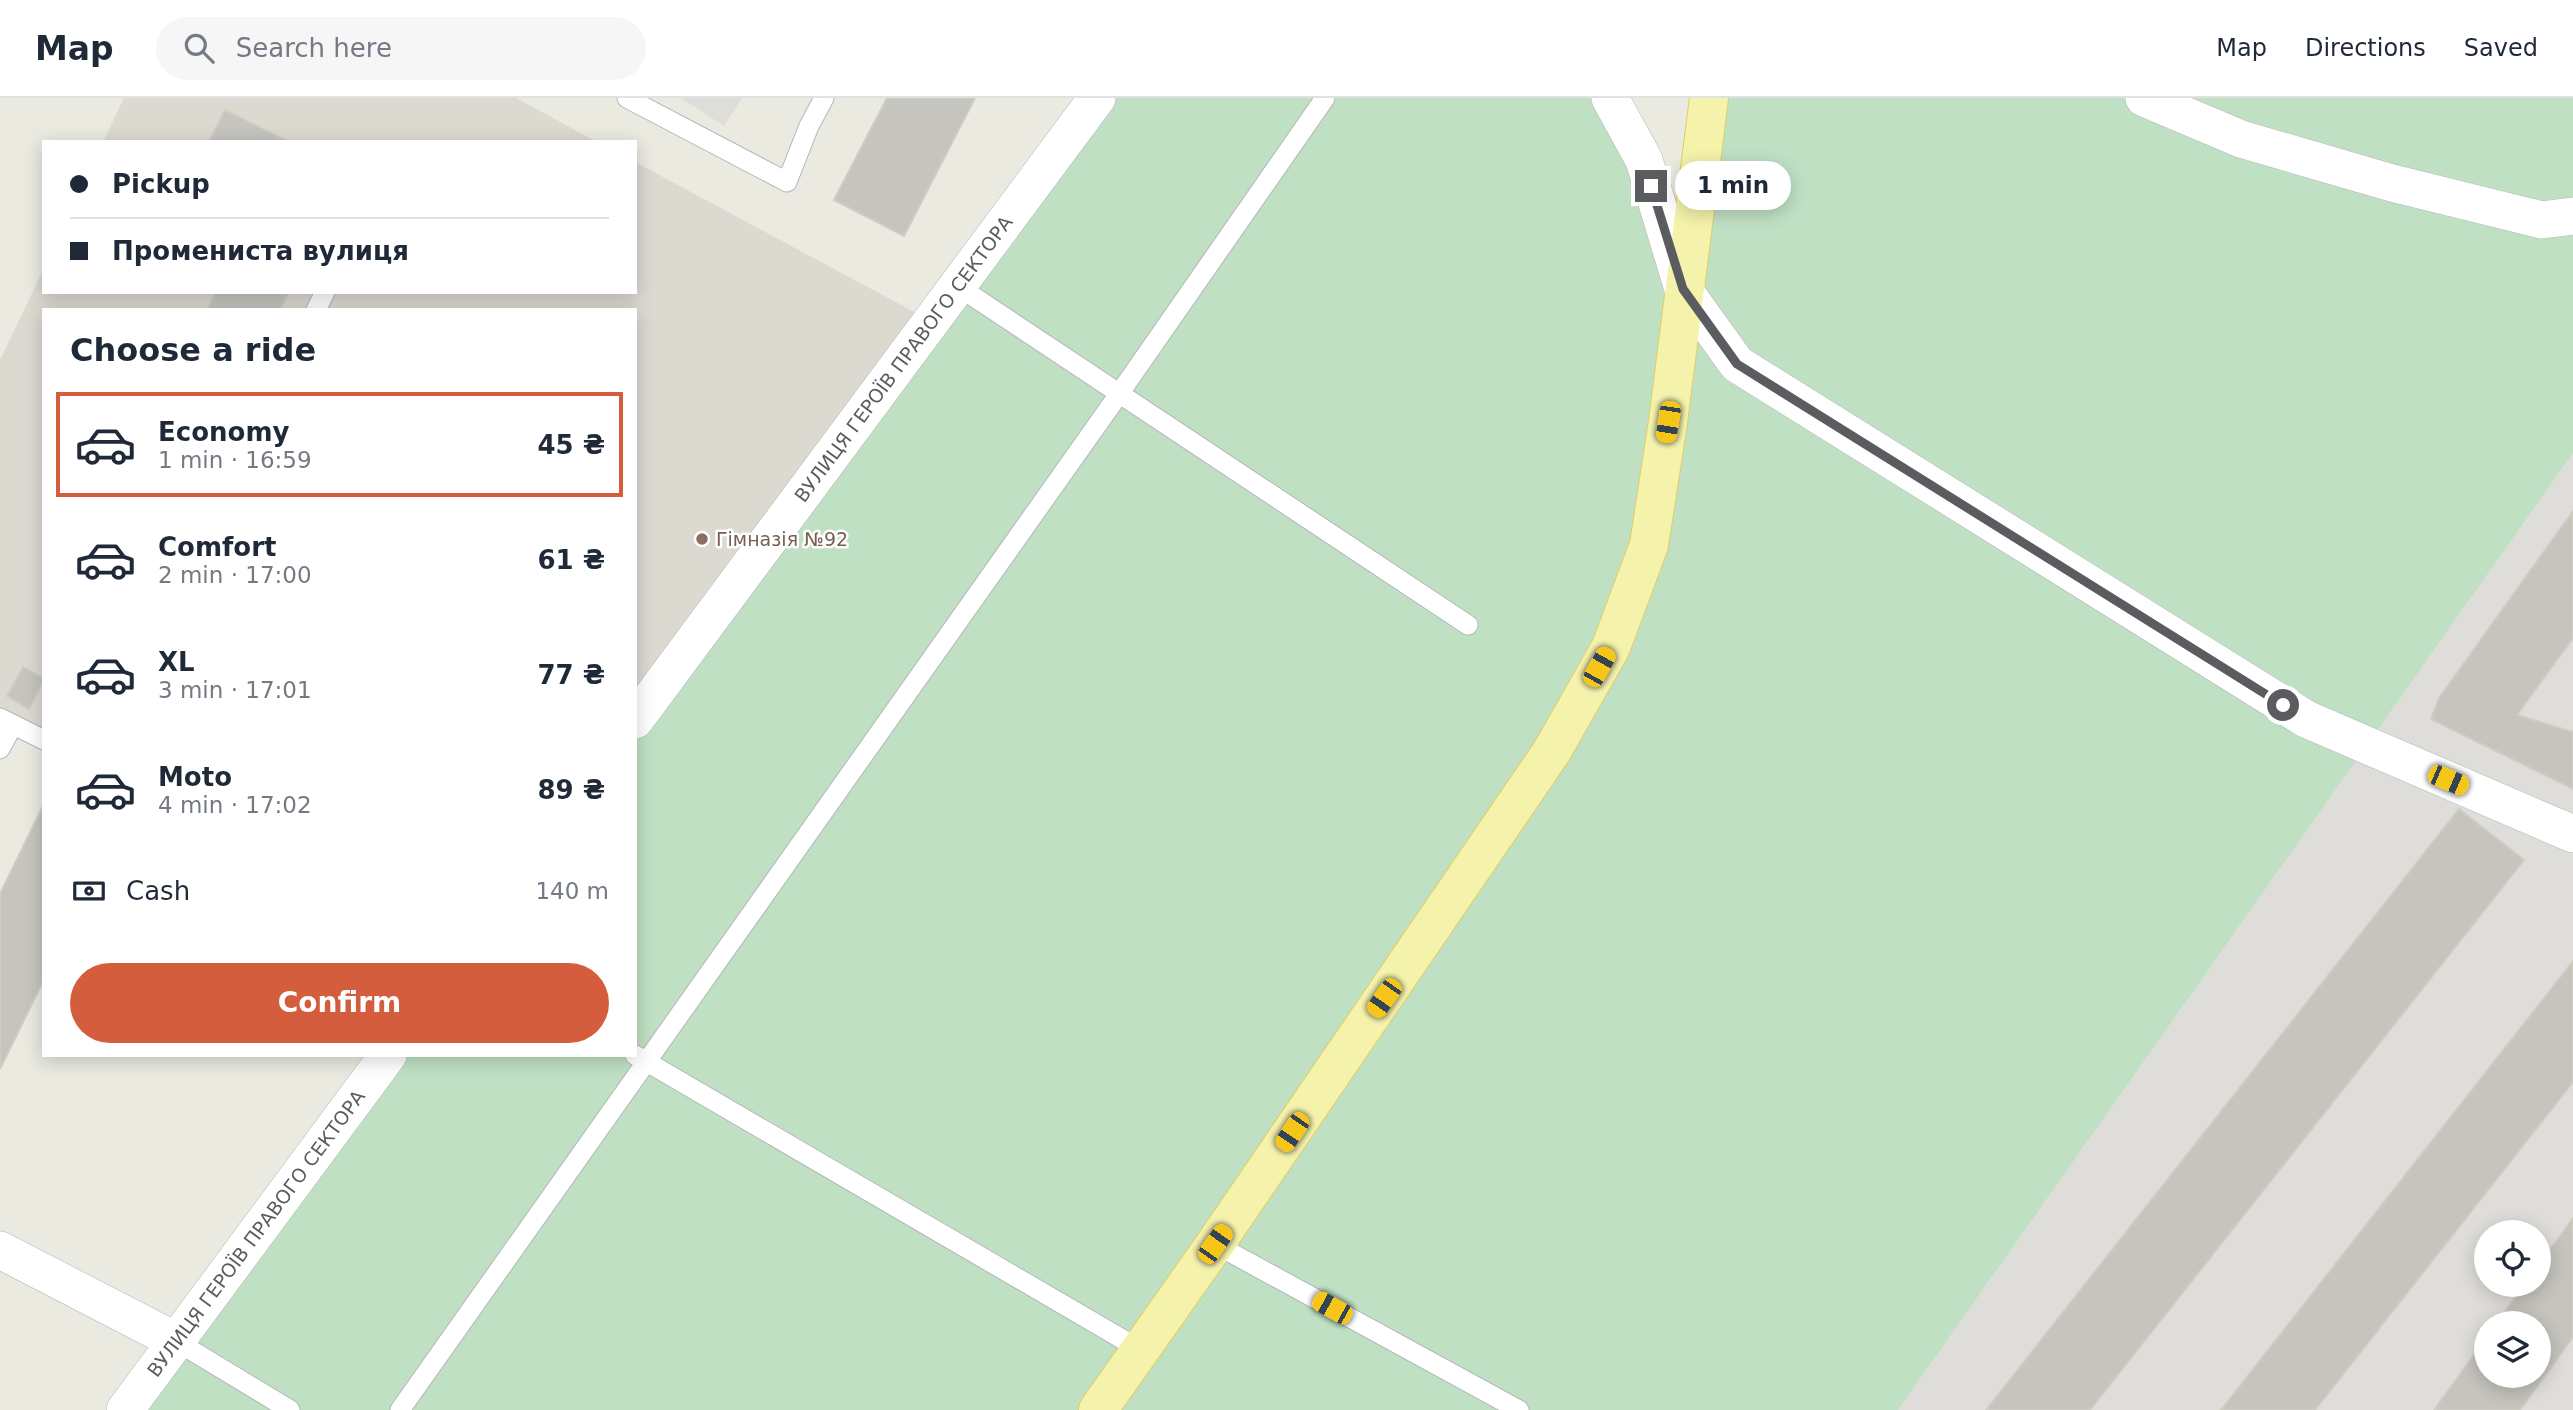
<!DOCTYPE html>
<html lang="en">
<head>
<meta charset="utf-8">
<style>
	:root { --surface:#fff; --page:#f6f6f7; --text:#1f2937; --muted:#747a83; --line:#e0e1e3; --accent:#d45d3e }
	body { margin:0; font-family:"DejaVu Sans",sans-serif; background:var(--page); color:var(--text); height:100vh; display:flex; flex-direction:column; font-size:26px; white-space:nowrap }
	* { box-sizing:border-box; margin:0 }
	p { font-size:23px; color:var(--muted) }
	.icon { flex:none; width:38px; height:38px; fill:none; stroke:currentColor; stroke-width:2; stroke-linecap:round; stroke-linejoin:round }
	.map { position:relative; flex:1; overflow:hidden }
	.sheet { position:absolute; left:42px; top:210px; width:595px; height:749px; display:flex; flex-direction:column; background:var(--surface); border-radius:0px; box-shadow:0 4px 18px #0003 }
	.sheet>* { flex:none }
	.guide { position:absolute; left:42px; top:42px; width:595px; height:154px; border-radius:0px; box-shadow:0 4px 18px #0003; display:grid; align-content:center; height:154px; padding:0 28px; background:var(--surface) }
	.fabs { position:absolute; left:2474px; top:1122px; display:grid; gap:14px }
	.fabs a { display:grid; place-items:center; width:77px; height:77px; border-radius:50%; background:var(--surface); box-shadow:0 4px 18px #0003; font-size:35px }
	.end { position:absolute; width:32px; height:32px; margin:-16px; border:9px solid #5a5c60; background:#fff; box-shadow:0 0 0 4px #fff }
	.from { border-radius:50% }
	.bubble { position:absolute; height:49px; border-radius:24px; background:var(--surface); box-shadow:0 4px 18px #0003; font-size:23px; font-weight:800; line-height:49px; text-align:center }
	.car { position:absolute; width:21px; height:42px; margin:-21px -10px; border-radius:9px; box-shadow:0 0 5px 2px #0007; background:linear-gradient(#f5c518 24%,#345 0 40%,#f5c518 0 76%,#345 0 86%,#f5c518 0) }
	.guide b { display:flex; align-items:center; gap:24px; height:66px; font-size:26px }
	.guide b+b { border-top:2px solid var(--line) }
	.guide i { width:18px; height:18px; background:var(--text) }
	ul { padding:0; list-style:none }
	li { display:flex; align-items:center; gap:21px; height:105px; margin:0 14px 10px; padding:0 14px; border:4px solid transparent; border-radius:0px }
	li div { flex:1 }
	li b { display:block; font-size:26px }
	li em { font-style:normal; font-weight:800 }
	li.current { border-color:var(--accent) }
	li>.icon { width:63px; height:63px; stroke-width:1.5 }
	h2 { padding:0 28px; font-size:32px; line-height:84px }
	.pay { display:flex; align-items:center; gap:18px; height:77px; padding:0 28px; font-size:26px }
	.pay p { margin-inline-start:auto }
	.action { display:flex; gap:14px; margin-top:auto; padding:14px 28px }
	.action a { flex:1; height:80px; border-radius:42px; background:var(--accent); color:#fff; font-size:28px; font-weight:800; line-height:80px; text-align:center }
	header { display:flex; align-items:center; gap:42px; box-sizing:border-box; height:98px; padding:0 35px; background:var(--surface); border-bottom:2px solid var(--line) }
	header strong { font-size:33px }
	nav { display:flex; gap:38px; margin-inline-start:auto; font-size:24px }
	.search { width:490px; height:63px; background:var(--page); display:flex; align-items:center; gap:18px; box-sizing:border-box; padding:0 24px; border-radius:38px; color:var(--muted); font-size:26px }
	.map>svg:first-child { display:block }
	.industrial { fill:#dfddd9; fill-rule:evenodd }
	.education { fill:#dbd9d0 }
	.green { fill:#c0e0c4 }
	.building { fill:#c6c4be; stroke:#cfccc1; stroke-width:2 }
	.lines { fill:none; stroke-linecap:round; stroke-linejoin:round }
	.service-casing { stroke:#b4b6ba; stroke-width:21 }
	.minor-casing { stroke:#b4b6ba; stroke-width:38 }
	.primary-casing { stroke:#e0cd65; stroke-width:40 }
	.service { stroke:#fff; stroke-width:19 }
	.minor { stroke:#fff; stroke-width:37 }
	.primary { stroke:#f5f2ac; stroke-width:38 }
	.route { stroke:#5a5c60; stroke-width:9 }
	.education-dot { fill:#8d6e63; stroke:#fff; stroke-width:2.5 }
	.labels { text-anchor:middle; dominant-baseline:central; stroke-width:5; stroke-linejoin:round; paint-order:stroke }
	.street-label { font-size:19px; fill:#5a5c60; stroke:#fff }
	.education-label { font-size:19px; fill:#785e54; stroke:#fff; text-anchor:start }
</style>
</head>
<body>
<header>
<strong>Map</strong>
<div class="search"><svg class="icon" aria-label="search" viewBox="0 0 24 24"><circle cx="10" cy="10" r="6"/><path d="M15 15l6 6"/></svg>Search here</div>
<nav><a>Map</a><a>Directions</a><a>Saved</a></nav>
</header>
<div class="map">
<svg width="2573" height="1312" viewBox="0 0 2573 1312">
	<rect width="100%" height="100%" fill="#ebeae1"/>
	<!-- industrial -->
	<path class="industrial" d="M681,0H742L724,28Z
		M2573,355V1312H1898ZM2487,1134H2539V1186H2487ZM2487,1225H2539V1278H2487Z"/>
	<!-- education -->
	<path class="education" d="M124,0H516L597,44H103Z
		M635,64L931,223L635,622V212H44V642L0,620V262L44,170V194H635Z"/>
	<!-- green -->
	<path class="green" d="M1097,0H1610L1683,189L1709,0H2573V355L1898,1312H125L388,957H635V622Z"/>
	<!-- building -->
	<path class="building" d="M887,0H975L904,138L834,102Z
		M225,12L289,44H209Z
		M216,194H289L280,212H207Z
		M2573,413V540L2517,617L2573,634V691L2431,621L2439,600Z
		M23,569L44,581L29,611L7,598Z
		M44,706V881L0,971V796Z
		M2459,711L2524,762L2090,1312H1986Z
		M2573,863V984L2315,1312H2221Z
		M2573,1120V1239L2520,1312H2434L2487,1239V1278H2539V1225H2497L2525,1186H2539V1167Z"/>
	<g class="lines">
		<defs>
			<path id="service" d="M627,0L787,84L809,28L824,0
				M956,187L1468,527
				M316,212L325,194
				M0,620L44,642
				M0,651L13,627
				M635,957L1141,1252
				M1215,1146L1519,1312
				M176,1243L290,1312
				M400,1312L1119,296L1325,0"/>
			<g id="minor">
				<path d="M1610,0L1644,62L1683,191L1737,266L2306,621L2573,736"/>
				<path d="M2144,0L2241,41L2392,85L2542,122L2573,118"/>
				<path id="s1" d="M635,622L1097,0"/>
				<path d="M0,1152L176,1243"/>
				<path id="s2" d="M125,1312L388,957"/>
			</g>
			<path id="primary" d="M1098,1312L1215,1146L1552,653L1611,549L1649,447L1668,324L1709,0"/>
		</defs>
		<!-- service casing -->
		<use href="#service" class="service-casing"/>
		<!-- minor casing -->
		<use href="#minor" class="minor-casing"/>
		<!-- primary casing -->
		<use href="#primary" class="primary-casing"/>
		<!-- service -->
		<use href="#service" class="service"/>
		<!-- minor -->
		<use href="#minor" class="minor"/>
		<!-- primary -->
		<use href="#primary" class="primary"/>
	</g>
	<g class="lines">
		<!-- route -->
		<path class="route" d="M1651,88L1683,191L1737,266L2283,607"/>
	</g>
	<!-- markers -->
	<circle class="education-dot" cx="702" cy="441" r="7"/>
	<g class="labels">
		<!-- street labels -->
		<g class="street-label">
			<text stroke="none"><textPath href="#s1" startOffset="450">ВУЛИЦЯ ГЕРОЇВ ПРАВОГО СЕКТОРА</textPath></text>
			<text stroke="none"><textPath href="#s2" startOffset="220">ВУЛИЦЯ ГЕРОЇВ ПРАВОГО СЕКТОРА</textPath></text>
		</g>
		<!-- education labels -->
		<g class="education-label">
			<text x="716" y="441">Гімназія №92</text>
		</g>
	</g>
</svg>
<div class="fabs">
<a><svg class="icon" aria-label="locate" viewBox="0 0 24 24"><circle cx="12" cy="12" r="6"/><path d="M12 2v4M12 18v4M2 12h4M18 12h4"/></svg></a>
<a><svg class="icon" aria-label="layers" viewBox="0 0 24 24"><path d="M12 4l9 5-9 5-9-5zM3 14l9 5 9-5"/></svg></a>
</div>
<i class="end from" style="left:2283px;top:607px"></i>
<i class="end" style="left:1651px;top:88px"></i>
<div class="bubble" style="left:1675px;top:63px;width:116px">1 min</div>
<i class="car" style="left:1668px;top:324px;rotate:189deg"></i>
<i class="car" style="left:1599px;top:569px;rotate:29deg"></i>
<i class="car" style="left:2448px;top:682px;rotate:113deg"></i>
<i class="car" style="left:1384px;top:900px;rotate:215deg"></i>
<i class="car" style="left:1292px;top:1034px;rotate:214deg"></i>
<i class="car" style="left:1215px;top:1146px;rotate:35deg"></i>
<i class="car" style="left:1332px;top:1210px;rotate:299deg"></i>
<div class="guide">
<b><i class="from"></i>Pickup</b>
<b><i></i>Промениста вулиця</b>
</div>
<section class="sheet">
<h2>Choose a ride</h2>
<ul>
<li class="current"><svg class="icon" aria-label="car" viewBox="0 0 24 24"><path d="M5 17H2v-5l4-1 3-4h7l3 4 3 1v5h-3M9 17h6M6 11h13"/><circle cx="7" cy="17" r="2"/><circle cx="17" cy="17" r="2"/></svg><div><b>Economy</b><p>1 min · 16:59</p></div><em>45 ₴</em></li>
<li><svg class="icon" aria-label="car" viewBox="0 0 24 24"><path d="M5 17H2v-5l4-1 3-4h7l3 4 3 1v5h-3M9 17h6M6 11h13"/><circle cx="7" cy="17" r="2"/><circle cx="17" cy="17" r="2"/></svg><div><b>Comfort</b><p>2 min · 17:00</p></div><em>61 ₴</em></li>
<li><svg class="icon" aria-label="car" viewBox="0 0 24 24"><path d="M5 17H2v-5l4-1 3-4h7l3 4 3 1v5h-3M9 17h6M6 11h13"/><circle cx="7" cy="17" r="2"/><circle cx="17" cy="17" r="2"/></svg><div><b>XL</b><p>3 min · 17:01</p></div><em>77 ₴</em></li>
<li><svg class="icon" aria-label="car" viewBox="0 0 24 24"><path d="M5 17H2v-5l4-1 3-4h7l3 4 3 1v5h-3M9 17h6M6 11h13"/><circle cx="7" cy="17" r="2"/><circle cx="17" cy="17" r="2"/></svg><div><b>Moto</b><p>4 min · 17:02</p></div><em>89 ₴</em></li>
</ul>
<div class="pay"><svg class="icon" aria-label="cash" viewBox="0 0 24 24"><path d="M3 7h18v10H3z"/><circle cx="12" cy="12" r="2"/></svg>Cash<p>140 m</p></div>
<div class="action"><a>Confirm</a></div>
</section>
</div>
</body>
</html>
